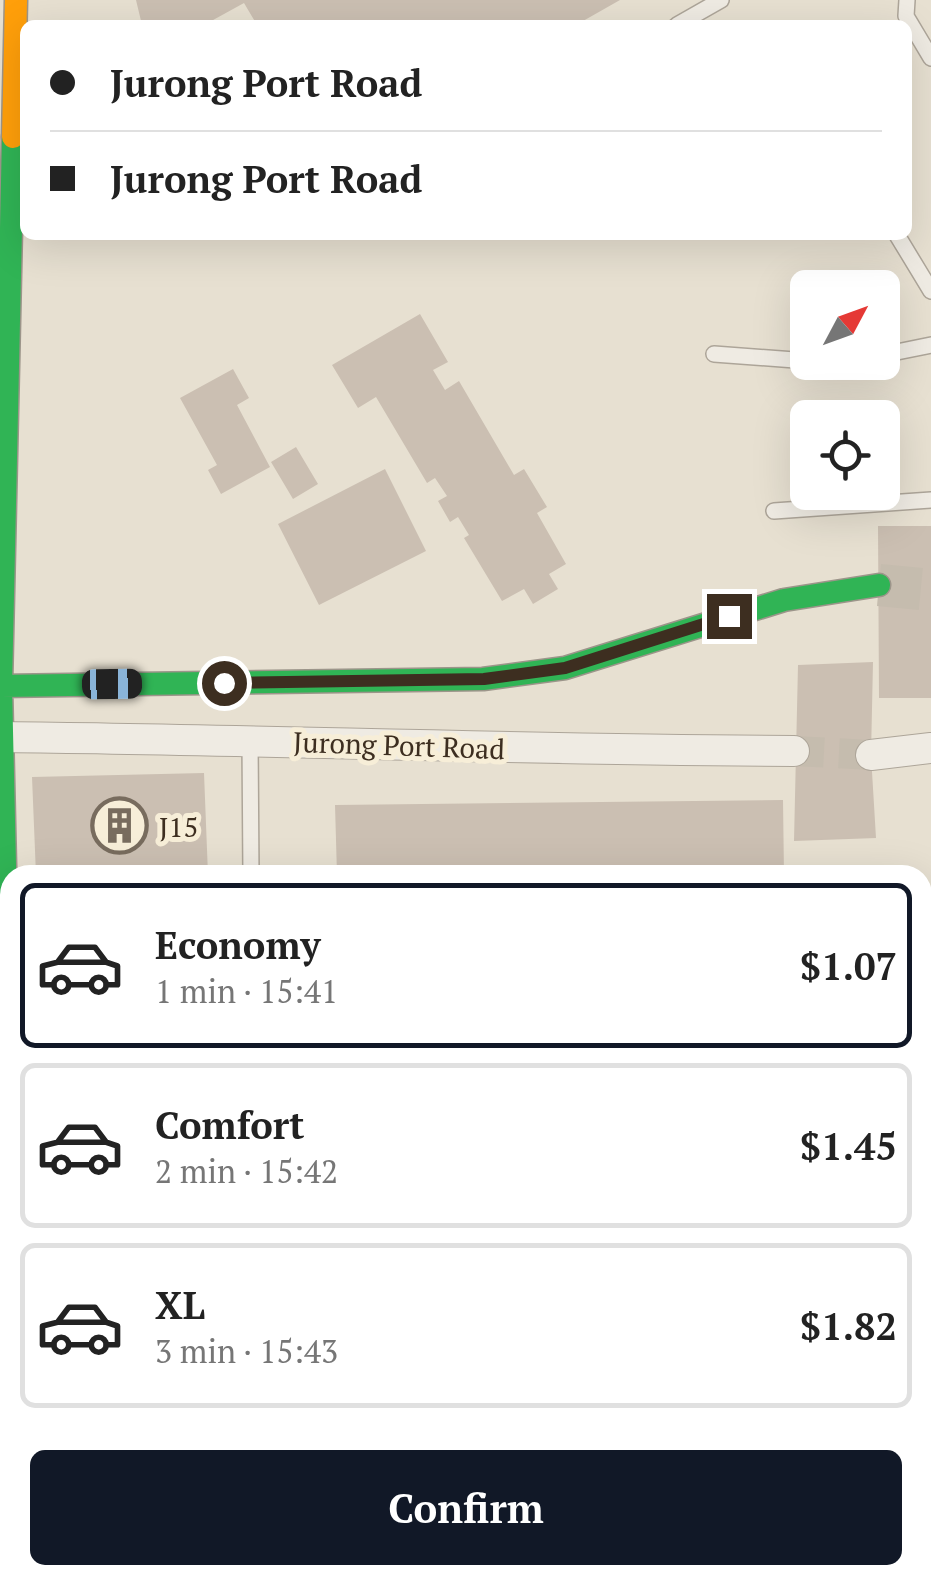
<!DOCTYPE html>
<html lang="en">
<head>
<meta charset="utf-8">
<style>
	:root { --surface:#fff; --page:#f2f2f2; --text:#222; --muted:#767676; --line:#e0e0e0; --accent:#111827 }
	body { margin:0; font-family:"PT Serif",serif; background:var(--page); color:var(--text); height:100vh; display:flex; flex-direction:column; font-size:38px; white-space:nowrap }
	* { box-sizing:border-box; margin:0 }
	p { font-size:32px; color:var(--muted) }
	.icon { flex:none; width:55px; height:55px; fill:none; stroke:currentColor; stroke-width:2; stroke-linecap:round; stroke-linejoin:round }
	.map { position:relative; flex:1; overflow:hidden }
	.details { position:absolute; left:0px; top:865px; width:932px; height:720px; display:flex; flex-direction:column; background:var(--surface); border-radius:30px 30px 0 0; box-shadow:0 10px 40px #0002 }
	.details>* { flex:none }
	.guide { position:absolute; left:20px; top:20px; width:892px; height:220px; border-radius:15px; box-shadow:0 10px 40px #0002; display:grid; align-content:center; height:220px; padding:0 30px; background:var(--surface) }
	.needle { width:65px; rotate:49deg }
	.buttons { position:absolute; left:790px; top:270px; display:grid; gap:20px }
	.buttons a { display:grid; place-items:center; width:110px; height:110px; border-radius:15px; background:var(--surface); box-shadow:0 10px 40px #0002; font-size:50px }
	.end { position:absolute; width:45px; height:45px; margin:-22px; border:12px solid #3d2e20; background:#fff; box-shadow:0 0 0 5px #fff }
	.from { border-radius:50% }
	.car { position:absolute; width:30px; height:60px; margin:-30px -15px; border-radius:12px; box-shadow:0 0 8px 2px #0007; background:linear-gradient(#222 24%,#8ab4d8 0 40%,#222 0 76%,#8ab4d8 0 86%,#222 0) }
	.guide b { display:flex; align-items:center; gap:35px; height:95px; font-size:38px }
	.guide b+b { border-top:2px solid var(--line) }
	.guide i { width:25px; height:25px; background:var(--text) }
	ul { padding:18px 0 0; list-style:none }
	li { display:flex; align-items:center; gap:30px; height:165px; margin:0 20px 15px; padding:0 10px; border:5px solid var(--line); border-radius:15px }
	li div { flex:1 }
	li b { display:block; font-size:38px }
	li em { font-style:normal; font-weight:700 }
	li.current { border-color:var(--accent) }
	li>.icon { width:90px; height:90px; stroke-width:1.5 }
	.action { display:flex; gap:20px; margin-top:auto; padding:20px 30px }
	.action a { flex:1; height:115px; border-radius:15px; background:var(--accent); color:#fff; font-size:40px; font-weight:700; line-height:115px; text-align:center }
	.map>svg:first-child { display:block }
	.building { fill:#cbbfb2 }
	.lines { fill:none; stroke-linecap:round; stroke-linejoin:round }
	.street-tunnel { stroke:#c5bcae; stroke-width:30; stroke-dasharray:30 15; stroke-linecap:butt }
	.secondary-tunnel { stroke:#c5bcae; stroke-width:42; stroke-dasharray:42 21; stroke-linecap:butt }
	.lane-casing { stroke:#ada599; stroke-width:18 }
	.street-casing { stroke:#ada599; stroke-width:32 }
	.fast-casing { stroke:#9c958a; stroke-width:25 }
	.slow-casing { stroke:#9c958a; stroke-width:25 }
	.lane { stroke:#efebe3; stroke-width:15 }
	.street { stroke:#efebe3; stroke-width:30 }
	.fast { stroke:#30b455; stroke-width:22 }
	.slow { stroke:#ff9f0a; stroke-width:22 }
	.route { stroke:#3d2e20; stroke-width:12 }
	.labels { text-anchor:middle; dominant-baseline:central; stroke-width:10; stroke-linejoin:round; paint-order:stroke }
	.street-label { font-size:28px; fill:#3d2e20; stroke:#f7eed8 }
	.poi-label { font-size:28px; fill:#3d2e20; stroke:#f7eed8; text-anchor:start }
</style>
</head>
<body>
<div class="map">
<svg width="931" height="1585" viewBox="0 0 931 1585">
	<rect width="100%" height="100%" fill="#e7e0d1"/>
	<!-- building -->
	<path class="building" d="M136,0H620L576,25H257L244,3L204,25H142Z
		M420,314L448,362L433,370L445,390L459,381L514,475L524,469L547,507L537,513L566,564L549,574L558,589L533,604L524,589L502,601L464,538L469,535L458,517L450,522L438,501L447,496L435,478L427,483L376,397L358,408L332,365Z
		M233,369L249,398L237,405L270,467L221,494L208,470L217,465L180,398Z
		M296,447L318,484L293,499L271,462Z
		M385,469L426,551L319,605L278,524Z
		M878,526H931V698H879Z
		M873,662L871,755L876,838L794,841L798,665Z
		M204,773L208,875H36L32,777Z
		M783,800L784,875H337L335,805Z
		M922,1260H931V1507H922Z"/>
	<g class="lines">
		<!-- street-tunnel -->
		<path class="street-tunnel" d="M794,751L871,755"/>
		<!-- secondary-tunnel -->
		<path class="secondary-tunnel" d="M879,585L931,590"/>
		<defs>
			<path id="lane" d="M907,0L906,16L931,58
				M677,25L721,0
				M897,235L931,291
				M714,354L808,361
				M882,355L931,345
				M823,362H845
				M774,511L931,500
				M250,740L251,875
				M922,929L931,928
				M922,1059L931,1058
				M922,1253H931
				M922,1541H931
				M255,1575V1585
				M692,1575V1585
				M16,1576L46,1575"/>
			<path id="street" d="M4,737C267,740 531,750 794,751
				M871,755L931,748
				M16,1575V1585"/>
			<path id="fast" d="M1,686L483,679L565,668L784,600L879,585
				M10,1091L1,686L13,137"/>
			<path id="slow" d="M13,137L16,0"/>
		</defs>
		<!-- lane casing -->
		<use href="#lane" class="lane-casing"/>
		<!-- street casing -->
		<use href="#street" class="street-casing"/>
		<!-- fast casing -->
		<use href="#fast" class="fast-casing"/>
		<!-- slow casing -->
		<use href="#slow" class="slow-casing"/>
		<!-- lane -->
		<use href="#lane" class="lane"/>
		<!-- street -->
		<use href="#street" class="street"/>
		<!-- fast -->
		<use href="#fast" class="fast"/>
		<!-- slow -->
		<use href="#slow" class="slow"/>
	</g>
	<g class="lines">
		<!-- route -->
		<path class="route" d="M224,683L484,679L565,668L729,616"/>
	</g>
	<!-- icons -->
	<defs>
		<symbol id="building-ring" viewBox="-11 -11 22 22"><circle r="9.5" fill="#f7eed8" stroke="#786c5e" stroke-width="1.5"/><path d="M-4-6H4V6H1V3H-1V6H-4ZM-2.5-4.3h1.7v1.8h-1.7ZM.8-4.3h1.7v1.8H.8ZM-2.5-1h1.7V.8h-1.7ZM.8-1h1.7V.8H.8Z" fill="#786c5e"/></symbol>
	</defs>
	<g fill-rule="evenodd">
		<use href="#building-ring" x="88" y="794" width="63" height="63"/>
	</g>
	<g class="labels">
		<!-- street labels -->
		<g class="street-label">
			<text transform="translate(399 745) rotate(2)">Jurong Port Road</text>
		</g>
		<!-- poi labels -->
		<g class="poi-label">
			<text x="159" y="826">J15</text>
		</g>
	</g>
</svg>
<div class="buttons">
<a><svg class="needle" viewBox="-14 -14 28 28"><path d="M0-13l5 13h-10z" fill="#e53935"/><path d="M0 13l5-13h-10z" fill="#767676"/></svg></a>
<a><svg class="icon" aria-label="locate" viewBox="0 0 24 24"><circle cx="12" cy="12" r="6"/><path d="M12 2v4M12 18v4M2 12h4M18 12h4"/></svg></a>
</div>
<i class="end from" style="left:224px;top:683px"></i>
<i class="end" style="left:729px;top:616px"></i>
<i class="car" style="left:112px;top:684px;rotate:89deg"></i>
<div class="guide">
<b><i class="from"></i>Jurong Port Road</b>
<b><i></i>Jurong Port Road</b>
</div>
<section class="details">
<ul>
<li class="current"><svg class="icon" aria-label="car" viewBox="0 0 24 24"><path d="M5 17H2v-5l4-1 3-4h7l3 4 3 1v5h-3M9 17h6M6 11h13"/><circle cx="7" cy="17" r="2"/><circle cx="17" cy="17" r="2"/></svg><div><b>Economy</b><p>1 min · 15:41</p></div><em>$1.07</em></li>
<li><svg class="icon" aria-label="car" viewBox="0 0 24 24"><path d="M5 17H2v-5l4-1 3-4h7l3 4 3 1v5h-3M9 17h6M6 11h13"/><circle cx="7" cy="17" r="2"/><circle cx="17" cy="17" r="2"/></svg><div><b>Comfort</b><p>2 min · 15:42</p></div><em>$1.45</em></li>
<li><svg class="icon" aria-label="car" viewBox="0 0 24 24"><path d="M5 17H2v-5l4-1 3-4h7l3 4 3 1v5h-3M9 17h6M6 11h13"/><circle cx="7" cy="17" r="2"/><circle cx="17" cy="17" r="2"/></svg><div><b>XL</b><p>3 min · 15:43</p></div><em>$1.82</em></li>
</ul>
<div class="action"><a>Confirm</a></div>
</section>
</div>
</body>
</html>
